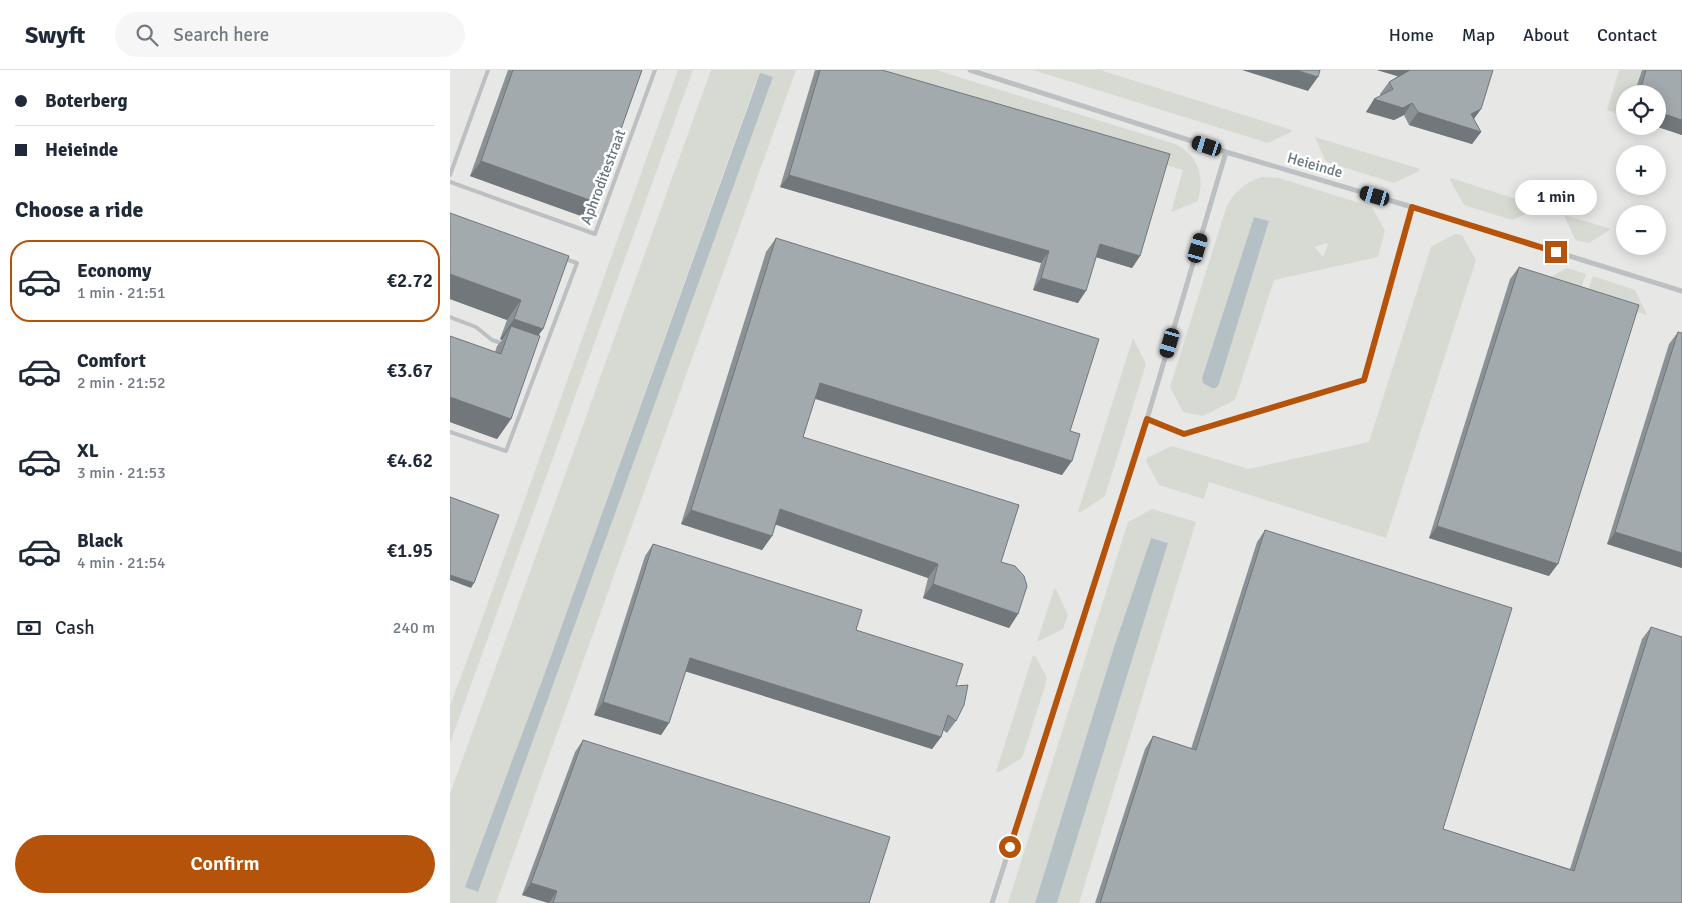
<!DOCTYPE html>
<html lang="en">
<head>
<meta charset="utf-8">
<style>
	:root { --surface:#fff; --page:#f6f6f7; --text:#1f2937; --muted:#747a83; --line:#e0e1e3; --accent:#b45309 }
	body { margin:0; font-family:Signika,sans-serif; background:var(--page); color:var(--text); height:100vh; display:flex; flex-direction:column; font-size:19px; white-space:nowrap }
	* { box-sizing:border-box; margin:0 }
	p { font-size:16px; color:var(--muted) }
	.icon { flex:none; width:28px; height:28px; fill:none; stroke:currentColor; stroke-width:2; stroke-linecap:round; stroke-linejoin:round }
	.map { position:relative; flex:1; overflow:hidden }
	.details { display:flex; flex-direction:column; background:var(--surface); width:450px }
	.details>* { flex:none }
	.top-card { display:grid; align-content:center; height:110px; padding:0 15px; background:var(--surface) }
	.fabs { position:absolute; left:1166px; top:15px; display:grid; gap:10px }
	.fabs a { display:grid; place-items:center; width:50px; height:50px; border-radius:50%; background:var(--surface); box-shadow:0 2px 12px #0003; font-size:25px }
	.end { position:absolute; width:22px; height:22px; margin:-11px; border:6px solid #b45309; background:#fff; box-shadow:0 0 0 2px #fff }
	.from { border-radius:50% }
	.bubble { position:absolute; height:35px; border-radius:18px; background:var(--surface); box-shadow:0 2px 12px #0003; font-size:16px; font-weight:600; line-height:35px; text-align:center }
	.car { position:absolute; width:15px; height:30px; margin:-15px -8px; border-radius:6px; box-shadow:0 0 4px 1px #0007; background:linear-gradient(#222 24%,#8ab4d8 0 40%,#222 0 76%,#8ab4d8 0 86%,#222 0) }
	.top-card b { display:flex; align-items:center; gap:18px; height:48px; font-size:19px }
	.top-card b+b { border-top:1px solid var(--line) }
	.top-card i { width:12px; height:12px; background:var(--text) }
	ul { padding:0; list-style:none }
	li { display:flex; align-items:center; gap:15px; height:82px; margin:0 10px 8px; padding:0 5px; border:2px solid transparent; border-radius:20px }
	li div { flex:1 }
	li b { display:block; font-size:19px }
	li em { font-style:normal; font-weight:600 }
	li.on { border-color:var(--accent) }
	li>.icon { width:45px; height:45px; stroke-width:1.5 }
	h2 { padding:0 15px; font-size:22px; line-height:60px }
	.pay { display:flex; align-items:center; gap:12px; height:55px; padding:0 15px; font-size:19px }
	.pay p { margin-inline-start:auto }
	.primary-button { display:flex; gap:10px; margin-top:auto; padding:10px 15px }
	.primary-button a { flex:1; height:58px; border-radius:30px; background:var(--accent); color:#fff; font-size:20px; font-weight:600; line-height:58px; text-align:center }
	header { display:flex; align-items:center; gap:30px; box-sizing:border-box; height:70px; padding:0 25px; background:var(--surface); border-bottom:1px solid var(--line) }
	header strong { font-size:24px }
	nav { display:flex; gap:28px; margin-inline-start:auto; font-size:18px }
	.search { width:350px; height:45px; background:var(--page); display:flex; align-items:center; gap:12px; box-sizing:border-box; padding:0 18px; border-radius:28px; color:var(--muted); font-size:19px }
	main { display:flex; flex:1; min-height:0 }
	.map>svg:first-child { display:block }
	.built { fill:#e7e7e6; fill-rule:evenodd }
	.green { fill:#d6dad3; fill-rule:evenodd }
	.water { fill:#b4c0c3 }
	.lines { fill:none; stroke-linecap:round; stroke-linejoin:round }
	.service { stroke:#bcc0c2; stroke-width:4 }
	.minor { stroke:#bcc0c2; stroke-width:5 }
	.wall { fill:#8b9296 }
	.shaded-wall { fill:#71777a }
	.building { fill:#a2aaae; stroke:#71777a }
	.route { stroke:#b45309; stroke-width:6 }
	.labels { text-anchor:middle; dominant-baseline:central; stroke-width:5; stroke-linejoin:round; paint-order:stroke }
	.street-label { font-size:15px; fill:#697880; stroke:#fff }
</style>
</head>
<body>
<header>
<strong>Swyft</strong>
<div class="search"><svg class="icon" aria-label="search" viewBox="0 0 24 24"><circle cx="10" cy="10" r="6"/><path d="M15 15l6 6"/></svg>Search here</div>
<nav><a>Home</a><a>Map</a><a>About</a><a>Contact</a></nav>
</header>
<main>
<section class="details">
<div class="top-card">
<b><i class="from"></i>Boterberg</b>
<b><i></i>Heieinde</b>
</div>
<h2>Choose a ride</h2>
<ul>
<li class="on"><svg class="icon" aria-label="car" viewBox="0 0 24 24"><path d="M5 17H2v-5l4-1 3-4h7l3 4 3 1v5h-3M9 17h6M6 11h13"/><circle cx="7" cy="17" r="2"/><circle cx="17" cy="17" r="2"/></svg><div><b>Economy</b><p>1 min · 21:51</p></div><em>€2.72</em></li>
<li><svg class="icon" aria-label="car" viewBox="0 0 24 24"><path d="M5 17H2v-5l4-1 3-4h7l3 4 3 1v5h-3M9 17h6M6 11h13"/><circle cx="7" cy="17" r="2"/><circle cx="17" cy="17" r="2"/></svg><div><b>Comfort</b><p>2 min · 21:52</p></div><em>€3.67</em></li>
<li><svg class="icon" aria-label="car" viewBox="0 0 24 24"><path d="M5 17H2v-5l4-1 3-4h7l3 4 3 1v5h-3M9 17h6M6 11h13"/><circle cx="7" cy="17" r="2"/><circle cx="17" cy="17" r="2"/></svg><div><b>XL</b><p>3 min · 21:53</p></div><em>€4.62</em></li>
<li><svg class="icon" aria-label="car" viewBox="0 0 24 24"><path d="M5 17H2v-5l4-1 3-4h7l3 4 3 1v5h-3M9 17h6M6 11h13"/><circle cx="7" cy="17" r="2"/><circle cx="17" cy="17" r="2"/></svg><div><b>Black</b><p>4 min · 21:54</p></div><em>€1.95</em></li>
</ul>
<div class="pay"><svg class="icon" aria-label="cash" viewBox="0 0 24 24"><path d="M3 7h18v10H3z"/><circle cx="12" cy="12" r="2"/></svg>Cash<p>240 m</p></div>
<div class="primary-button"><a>Confirm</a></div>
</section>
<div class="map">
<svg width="1232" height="833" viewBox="0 0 1232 833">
	<rect width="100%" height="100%" fill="#f6f6f3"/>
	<!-- built -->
	<path class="built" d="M0,0H1232V833H0ZM1175,24H1208V56H1175ZM1175,84H1208V116H1175ZM1175,144H1208V176H1175Z"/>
	<!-- green -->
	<path class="green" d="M228,0H243L0,673V636L26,566Z
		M261,0H346L46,833H0V724ZM322,8L28,821L16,817L93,608L306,12Z
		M390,0H486L725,74C748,85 755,106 748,130L746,132L721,142L733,100Z
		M583,0H650L842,60L841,62L818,73Z
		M1169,0H1192L1184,24H1175V47L1157,40Z
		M865,67L970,99L969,101L944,113L877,92L875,90Z
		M812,107L829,108L922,137L935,161L928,187L824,210L785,330L753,346L733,342L720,317L776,138C784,122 795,112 812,107ZM804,147L819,151L768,316L752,308ZM877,173L878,174L873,187L864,177Z
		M1001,108L1078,133L1083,141L1062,150L1014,135L1000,110Z
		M1114,145L1161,159L1139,173L1128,171L1125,169Z
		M1005,164L1012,165L1026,190L936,468L759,412L754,429L709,415L696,391L697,388L722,376L799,399L919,372L981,177Z
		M1117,198L1136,204L1129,224L1094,210Z
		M1143,206L1185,220L1197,245L1136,226Z
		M683,268L696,294L655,426L631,442H628Z
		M702,439L746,452L629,833H607L718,473L701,468L664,577L585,833H558L678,452Z
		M604,519H606L618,545L613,559L587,572Z
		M583,585L586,587L597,608L595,616L572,688L549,702H546Z"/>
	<!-- water -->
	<path class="water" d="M310,3L323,7L28,822L15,817L93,608Z
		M804,147L819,151L769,314L766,318H762L753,313L752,308Z
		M701,468L718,473L607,833H585L664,577Z"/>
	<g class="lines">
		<!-- service -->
		<path class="service" d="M0,105L38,0
			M0,112L145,164L205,0
			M0,247L26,257L42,270L54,274
			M697,349L734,364L914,310L962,137
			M0,362L56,381L127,193L115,189"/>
		<!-- minor -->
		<path class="minor" d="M520,0L776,82L962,137L1232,221
			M542,833L697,349L776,82"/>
	</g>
	<!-- wall -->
	<path class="wall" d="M58,0H192L145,132L134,147L20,106Z
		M365,0H432L690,186L682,198L646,187L628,233L583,220L591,193L330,117Z
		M927,0H1043L1031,39L1024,49L1031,62L1022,74L959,55L954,45L944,50L916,42L931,26L930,24L939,12L948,6Z
		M1192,0H1232V65L1205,56L1208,24H1184Z
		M326,168L620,361L612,405L365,329L353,367L551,492L568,544L559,558L473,528L478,508L326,454L322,466L312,480L231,454L316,182Z
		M119,186L88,266L61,349L47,369L0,352V266L45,282L47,276L52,270L50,269L57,250L0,229Z
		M1069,197L1099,506L979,468L1060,209Z
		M1228,262L1232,498L1157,474L1219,274Z
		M815,460L993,759L1120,799L1192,569L1201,557L1232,833H645L695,679L703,666L741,679L807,472Z
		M203,474L406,560L506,616V651L497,663L493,660L491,667L482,679L236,601L219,653L211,665L144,645L195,486Z
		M133,670L419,833H98L72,825L125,682Z"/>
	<!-- shaded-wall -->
	<path class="shaded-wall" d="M792,0H846L868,7L858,21Z
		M927,0H963L957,9Z
		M924,29L962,33L954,45L944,50L916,42Z
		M1031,39L1022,51L1031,62L1022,74L959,55L968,42L1021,44Z
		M1208,42L1232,50V65L1205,56H1208Z
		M31,91L145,132L134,147L20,106Z
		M339,105L599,181L591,193L330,117Z
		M650,174L690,186L682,198L642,186Z
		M0,204L71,230L57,250L0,229Z
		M591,208L636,221L628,233L583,220Z
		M64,249L93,259L79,279L61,256L52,270L50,269Z
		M370,313L622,391L612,405L360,327Z
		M0,327L61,349L47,369L0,352Z
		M330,439L488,494L478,508L321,453Z
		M241,440L322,466L312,480L231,454Z
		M987,456L1108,494L1099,506L979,468Z
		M1165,462L1232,483V498L1157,474Z
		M0,505L24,513L21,518L0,510Z
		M483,514L568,544L559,558L473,528Z
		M240,588L491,667L482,679L231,600Z
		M153,632L219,653L211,665L144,645Z
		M81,813L107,821L99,833L72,825Z"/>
	<!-- building -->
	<path class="building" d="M63,0H192L145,132L31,91Z
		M370,0H432L720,84L690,186L650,174L636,221L591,208L599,181L339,105Z
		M846,0H870L868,7Z
		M960,0H1043L1031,39L1021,44L1031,62L968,42L962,33L953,38L924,29L943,19L939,12Z
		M1196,0H1232V50L1208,42V24H1189Z
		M0,143L119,186L93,259L64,249L71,230L0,204Z
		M326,168L649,269L620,361L630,364L622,391L370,313L353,367L569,435L551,492L565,496L574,506L577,516L568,544L483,514L488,494L330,439L322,466L241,440Z
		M1069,197L1189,235L1108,494L987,456Z
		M61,256L90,266L61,349L0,327V266L51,284Z
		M1228,262L1232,263V483L1165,462Z
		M0,427L49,445L24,513L0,505Z
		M815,460L1062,538L993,759L1124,801L1201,557L1232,567V833H650L703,666L746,680Z
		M203,474L412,540L406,560L513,594L506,616L518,615L514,635L506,651L498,645L491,667L240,588L219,653L153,632Z
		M133,670L440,767L419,833H103L107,821L81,813Z"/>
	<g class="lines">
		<!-- route -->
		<path class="route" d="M560,777L697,349L734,364L914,310L962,137L1106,182"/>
	</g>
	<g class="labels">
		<!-- street labels -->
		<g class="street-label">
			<text transform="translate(865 95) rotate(16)">Heieinde</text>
			<text transform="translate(153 107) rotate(-69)">Aphroditestraat</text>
		</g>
	</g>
</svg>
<div class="fabs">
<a><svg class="icon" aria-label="locate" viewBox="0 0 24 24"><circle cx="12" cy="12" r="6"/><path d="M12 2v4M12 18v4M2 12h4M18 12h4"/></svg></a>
<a>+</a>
<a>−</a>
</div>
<i class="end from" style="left:560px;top:777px"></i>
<i class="end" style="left:1106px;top:182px"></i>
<div class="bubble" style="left:1065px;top:110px;width:82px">1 min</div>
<i class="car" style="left:757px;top:76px;rotate:288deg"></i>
<i class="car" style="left:925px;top:126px;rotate:286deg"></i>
<i class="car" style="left:748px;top:178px;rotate:16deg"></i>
<i class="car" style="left:720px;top:273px;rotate:196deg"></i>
</div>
</main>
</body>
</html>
